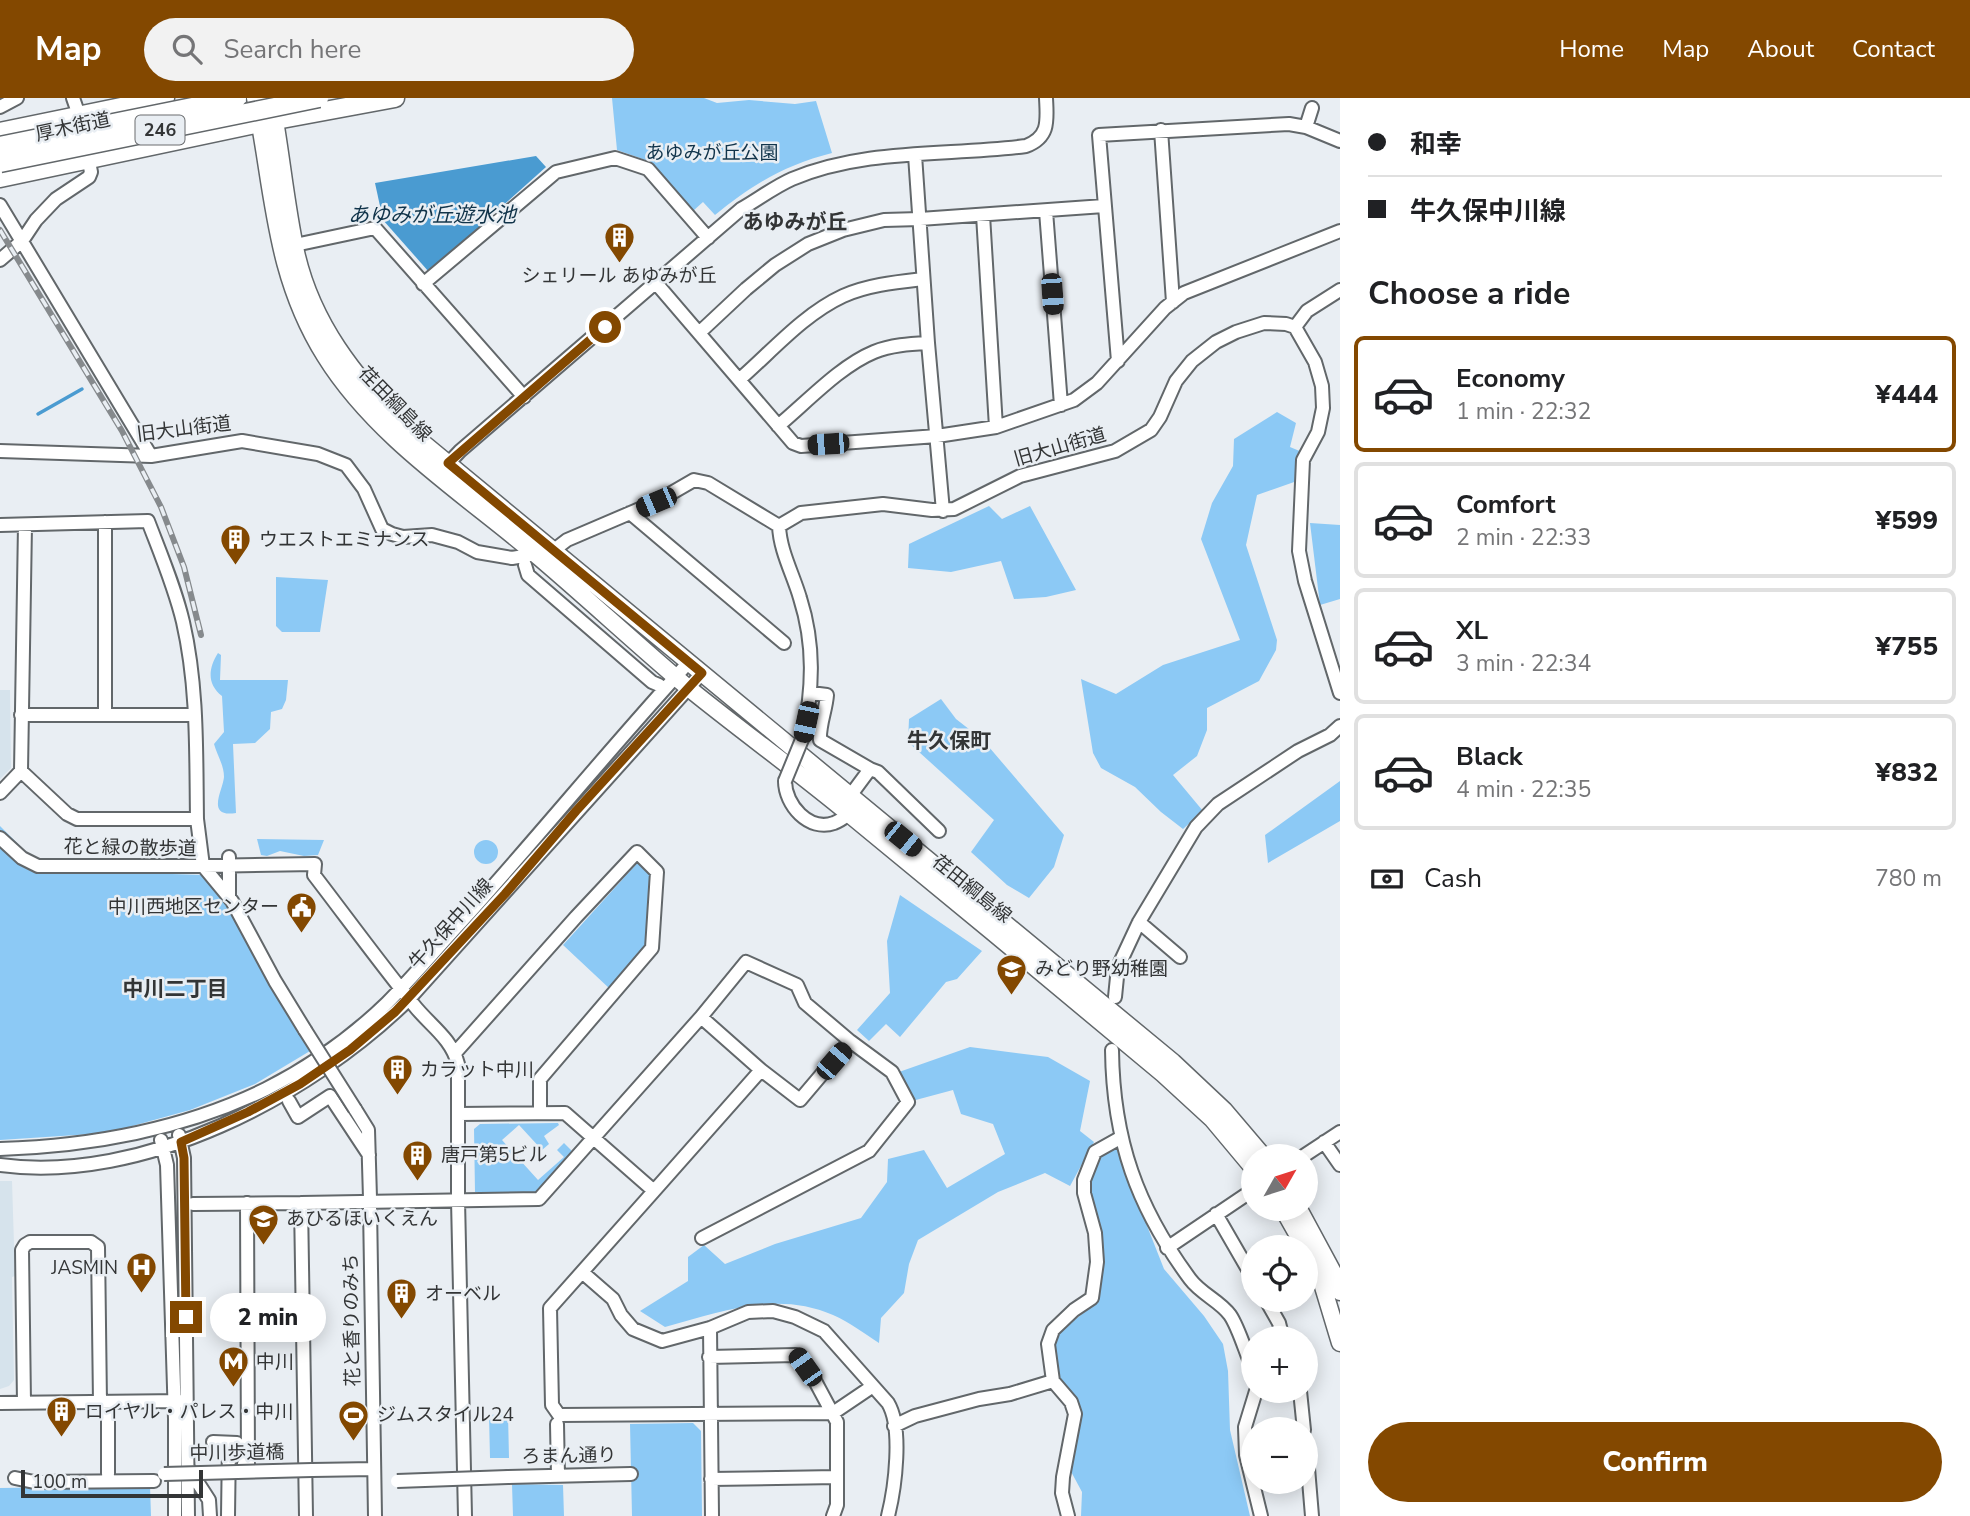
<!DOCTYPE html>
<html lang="en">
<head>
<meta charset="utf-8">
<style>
	:root { --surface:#fff; --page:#f2f2f2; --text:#202124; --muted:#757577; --line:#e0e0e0; --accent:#834800 }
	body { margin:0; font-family:"Nunito Sans","Noto Sans JP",sans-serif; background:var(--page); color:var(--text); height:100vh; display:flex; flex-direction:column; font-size:26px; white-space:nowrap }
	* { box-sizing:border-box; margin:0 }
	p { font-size:23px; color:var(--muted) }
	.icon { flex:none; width:38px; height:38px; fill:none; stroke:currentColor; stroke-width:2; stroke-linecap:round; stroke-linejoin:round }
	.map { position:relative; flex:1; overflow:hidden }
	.side { display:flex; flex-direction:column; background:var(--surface); width:630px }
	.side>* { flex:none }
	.hud { display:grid; align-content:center; height:154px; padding:0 28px; background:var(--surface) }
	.needle { width:46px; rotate:51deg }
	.controls { position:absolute; left:1241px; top:1046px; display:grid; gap:14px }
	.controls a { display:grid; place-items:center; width:77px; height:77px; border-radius:50%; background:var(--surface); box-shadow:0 4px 18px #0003; font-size:35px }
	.scale { position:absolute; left:21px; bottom:18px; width:182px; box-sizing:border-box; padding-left:7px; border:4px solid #333536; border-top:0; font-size:19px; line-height:24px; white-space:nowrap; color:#333536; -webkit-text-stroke:5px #e9eef3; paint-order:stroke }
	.end { position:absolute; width:32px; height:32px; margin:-16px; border:9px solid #834800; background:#fff; box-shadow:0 0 0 4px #fff }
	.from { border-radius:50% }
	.bubble { position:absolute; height:49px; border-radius:24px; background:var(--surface); box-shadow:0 4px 18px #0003; font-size:23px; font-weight:800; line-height:49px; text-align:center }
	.car { position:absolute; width:21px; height:42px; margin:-21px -10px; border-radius:9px; box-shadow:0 0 5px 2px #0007; background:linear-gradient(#222 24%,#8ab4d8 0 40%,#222 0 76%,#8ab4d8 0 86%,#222 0) }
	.hud b { display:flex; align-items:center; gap:24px; height:66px; font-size:26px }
	.hud b+b { border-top:2px solid var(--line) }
	.hud i { width:18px; height:18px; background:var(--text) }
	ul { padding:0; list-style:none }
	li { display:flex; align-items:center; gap:21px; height:116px; margin:0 14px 10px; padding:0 14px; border:4px solid var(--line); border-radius:10px }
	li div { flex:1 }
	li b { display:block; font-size:26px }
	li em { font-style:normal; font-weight:800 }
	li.active { border-color:var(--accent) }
	li>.icon { width:63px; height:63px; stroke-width:1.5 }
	h2 { padding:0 28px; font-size:32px; line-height:84px }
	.pay { display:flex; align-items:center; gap:18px; height:77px; padding:0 28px; font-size:26px }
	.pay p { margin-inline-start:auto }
	.cta { display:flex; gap:14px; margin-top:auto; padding:14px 28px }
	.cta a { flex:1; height:80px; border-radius:42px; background:var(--accent); color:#fff; font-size:28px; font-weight:800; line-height:80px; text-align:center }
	header { display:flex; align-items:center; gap:42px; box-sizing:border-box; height:98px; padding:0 35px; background:var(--accent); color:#fff }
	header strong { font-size:33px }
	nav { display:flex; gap:38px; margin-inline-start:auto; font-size:24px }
	.search { width:490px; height:63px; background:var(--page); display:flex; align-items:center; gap:18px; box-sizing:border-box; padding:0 24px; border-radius:38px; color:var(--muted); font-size:26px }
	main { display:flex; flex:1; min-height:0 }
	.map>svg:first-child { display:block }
	.built { fill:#d6e3ec }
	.green { fill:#8cc9f5 }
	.water { fill:#4a9bd1 }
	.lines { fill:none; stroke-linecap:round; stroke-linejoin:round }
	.stream { stroke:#4a9bd1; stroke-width:3.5 }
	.minor-casing { stroke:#62676a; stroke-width:16 }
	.major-casing { stroke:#62676a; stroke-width:19 }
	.highway-casing { stroke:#62676a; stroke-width:21 }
	.minor { stroke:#fff; stroke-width:12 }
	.major { stroke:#fff; stroke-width:16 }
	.highway { stroke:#fff; stroke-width:18 }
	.rail-casing { stroke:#868a8d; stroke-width:6 }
	.rail { stroke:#e9eef3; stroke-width:3.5; stroke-dasharray:10; stroke-linecap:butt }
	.minor-bridge-casing { stroke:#62676a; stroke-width:16; stroke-linecap:butt }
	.highway-bridge-casing { stroke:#62676a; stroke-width:21; stroke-linecap:butt }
	.minor-bridge { stroke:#fff; stroke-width:12 }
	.highway-bridge { stroke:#fff; stroke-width:18 }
	.route { stroke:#834800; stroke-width:9 }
	.labels { text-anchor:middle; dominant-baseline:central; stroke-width:5; stroke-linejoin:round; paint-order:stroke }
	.shield { fill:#e9eef3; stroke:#6a6c6f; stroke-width:2 }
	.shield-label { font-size:18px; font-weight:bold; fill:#333536 }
	.street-label { font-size:19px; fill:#333536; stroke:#e9eef3 }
	.park-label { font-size:19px; fill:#11344b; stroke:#e9eef3 }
	.poi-label { font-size:19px; fill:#333536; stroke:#e9eef3; text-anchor:start }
	.water-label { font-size:21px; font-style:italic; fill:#103349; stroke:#e9eef3 }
	.neighbourhood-label { font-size:21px; font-weight:bold; fill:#333536; stroke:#e9eef3 }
</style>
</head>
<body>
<header>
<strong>Map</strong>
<div class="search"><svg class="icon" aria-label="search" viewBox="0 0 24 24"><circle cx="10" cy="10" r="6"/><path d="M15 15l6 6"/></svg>Search here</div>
<nav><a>Home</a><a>Map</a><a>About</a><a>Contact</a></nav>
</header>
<main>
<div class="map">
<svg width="1340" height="1418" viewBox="0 0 1340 1418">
	<rect width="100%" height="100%" fill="#e9eef3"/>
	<!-- built -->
	<path class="built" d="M0,592H10L11,670L0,681Z
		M0,1083H12L15,1178L12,1179L14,1282L9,1288L0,1291Z"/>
	<!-- green -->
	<path class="green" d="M612,0H704L717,5L749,2L795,6L816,3L832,55C785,67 753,86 715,117L703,104L693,113L651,64L617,52Z
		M1277,314L1296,325L1290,349L1302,354L1297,383L1257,397L1246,447L1277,542L1276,552L1259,583L1207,610V632L1197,658L1173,677L1203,713L1183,731L1161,714L1135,689L1101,670L1093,655L1081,581L1116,596L1163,567L1240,542L1201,441L1212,405L1233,368L1234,341Z
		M989,408L1002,421L1030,408L1076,492L1046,499L1014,501L1001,463L951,474L908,470L909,446Z
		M1310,425L1340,427V501L1320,507Z
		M276,479L328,482L320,534H282L276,528Z
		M218,555L221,557L220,582H288L286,602L282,611L271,614L270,631L255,645L233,646L236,715C205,720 223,692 224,679C224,667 217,657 214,646L224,634L222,598C207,586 208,571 218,555Z
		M941,601L956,621L983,642L1064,737L1054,769L1029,800L1007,787L971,754L994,722L908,644L909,621Z
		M1340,683V723L1268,765L1265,737Z
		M0,728L44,772L204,777L231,807L310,953L255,986L190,1012L107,1035L0,1042Z
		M257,741L324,742L318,757L304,758L280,753L267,758L261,757Z
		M474 754a12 12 0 1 1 24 0a12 12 0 1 1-24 0Z
		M640,762L651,773L648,848L610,891L563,847Z
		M900,797L982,853L957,881L946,884L900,939L886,926L869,943L857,932L890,895L887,843Z
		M970,949L1048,959L1090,983L1080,1033L1094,1044L1070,1088L1045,1075L998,1094L918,1142L909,1166L904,1195L881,1220L879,1245C865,1236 849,1224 833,1217C776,1192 721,1214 665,1229L640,1213L688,1183V1159L704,1147L725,1166L775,1146L861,1120L887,1084L888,1061L924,1052L947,1090L1005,1056L993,1026L961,1016L953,992L912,1003L899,974Z
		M558,1025L559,1027L544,1038L549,1046L542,1052L519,1027L502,1042L538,1082L564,1059L557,1052L564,1045L574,1055L544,1090L533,1096L475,1094L474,1031L480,1026Z
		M1116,1049L1164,1171L1204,1218L1223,1246L1228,1273L1230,1332L1250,1418H1081L1082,1394L1067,1366L1069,1296L1057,1280L1054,1250L1060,1233L1090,1210L1103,1175L1088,1079L1096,1056Z
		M508,1316L509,1360H490L489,1317Z
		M693,1325L701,1333L702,1418H632L630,1326Z
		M512,1386L563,1387L564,1418H513Z
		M150,1388L151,1418H0V1390Z"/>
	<!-- water -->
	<path class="water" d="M536,58L546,69L429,174L383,122L375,85Z"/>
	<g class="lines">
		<!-- stream -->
		<path class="stream" d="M38,316L82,291"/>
		<defs>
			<path id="minor" d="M73,0L81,23
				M0,9L17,0
				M1306,29L1312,10
				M1161,32L1173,204
				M915,57L928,245L943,413
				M0,107L151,358
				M1046,113L1061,307
				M983,117L996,329
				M288,146L295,147L375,130L524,299
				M0,162L22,143L36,122L56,101L89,79L91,74L87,54
				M656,185L793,345L801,348L937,338L996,329L1074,302L1097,285L1165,210L1184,195L1340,133
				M423,186L556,74L615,60L648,71L708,140
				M1295,229L1307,213L1340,192
				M699,235L746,191L775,167L808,146L843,132L884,122L920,121L1104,108
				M1118,263L1099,37L1289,26L1306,29L1340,43
				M740,281C772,253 804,216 843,198C867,187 897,184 923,181
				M778,328C807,304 840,268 874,254C891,247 910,246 928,245
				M0,353L151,358L242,343L318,356L346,367L364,391L382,431L392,436L403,439L432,437L458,444L477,454L512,460L536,456
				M443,371L460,353L741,111C757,102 774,89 792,81C865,50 949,58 1026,48C1050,39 1047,22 1046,0
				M630,415L784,545
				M105,424V617
				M0,427L148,423C161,457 175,490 183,524C198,589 196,656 197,721H77L67,716L21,673
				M779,428L801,415L883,406L932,412L954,411L1020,378L1115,353L1151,332L1160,319L1176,283L1192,263L1216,244L1236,234L1264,225L1286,226L1295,229L1315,264L1322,288L1323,310L1318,334L1303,362L1299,453L1305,483L1340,595
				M779,428C780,453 793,476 800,500C815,547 813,591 803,639
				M554,452L567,442L656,404L694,382L708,385L779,428
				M525,467L528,477L652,584L659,587
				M811,595L827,597C826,612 819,627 820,642L870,671
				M21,617H195
				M785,683C785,707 809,734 834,725C839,723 845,719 849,716
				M0,695L21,673L25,427
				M850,698L870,671L878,674L939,733
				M197,721L203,768L315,766L314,777C347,820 379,864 413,906C429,927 451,939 458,966V1102L465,1418
				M0,740L22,760L38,768H203L232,803L275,883L305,932
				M229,799V759
				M1139,824L1180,859
				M1115,899L1118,869L1139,824L1196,729L1218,706L1298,653L1330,637L1340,628
				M1112,952C1113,1042 1137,1109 1190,1181C1201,1196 1220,1203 1230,1217C1239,1230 1246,1256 1253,1271
				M455,955L576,819L637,754L657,774L652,850L540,981V1015
				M289,1003L298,1019L330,998L369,1057
				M355,1011L368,1032L370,1100
				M458,1016L565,1015L654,1093L550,1210L552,1307L559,1317L833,1315L873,1288
				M179,1037L184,1060L188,1418
				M161,1042L167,1067L175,1321V1418
				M1324,1044L1340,1067
				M0,1051C93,1048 182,1032 266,991C309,969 353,938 387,905C413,879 437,850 462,823C539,738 611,649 689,564
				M1302,1059L1340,1034
				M0,1067C143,1086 309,999 409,901L702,575
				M654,1093L761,972
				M193,1106L301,1105
				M370,1109L375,1418
				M1216,1116L1253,1180
				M702,1140L869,1053L908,1004L892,974L850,943
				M1167,1150L1253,1092
				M582,1174L613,1201L621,1217L633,1231L662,1243L710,1230L748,1214L773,1213L795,1219L824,1233L888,1305C903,1330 895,1390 888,1418
				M1266,1202L1279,1225L1283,1241
				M710,1230L712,1418
				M709,1259L796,1257L814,1281L837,1324V1407L833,1418
				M1256,1293L1245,1329L1246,1357L1261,1418
				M1300,1293L1304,1332
				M108,1304V1376
				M0,1305L182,1303
				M24,1305L22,1152L25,1147L30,1144H91L98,1149L100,1304
				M557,1326L558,1378
				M894,1328L915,1318L979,1301L1010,1296L1053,1283
				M213,1344L237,1345
				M1306,1346L1312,1418
				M245,1370L244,1366H248L247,1105
				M189,1371L209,1402L210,1418
				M312,1372L374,1371
				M508,1379L631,1376
				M15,1380L34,1384L154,1383
				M711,1381L837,1379
				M228,1418L229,1345
				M306,1418L301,1105L539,1101L701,919L746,864L797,887L805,905L850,943L800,1002L761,972L701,919
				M1068,1418L1062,1395L1063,1379L1075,1316L1071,1304L1053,1283L1048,1246L1053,1232L1074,1212L1092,1200L1097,1164L1095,1135L1084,1095V1082L1095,1054L1120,1040"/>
			<path id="major" d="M255,0C274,92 273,175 325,258C376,340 463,395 535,456C586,499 635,545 686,588C740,632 796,672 849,716C954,802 1059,889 1163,976L1212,1021L1253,1070
				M271,0C281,51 285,103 296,154C312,226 355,279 405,330L1173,964L1224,1012L1264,1059
				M1283,1111L1305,1150
				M1299,1111L1333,1174L1340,1194
				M1306,1152L1321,1182L1340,1245"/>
			<path id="highway" d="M0,34L165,0
				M0,80L260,25L395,0"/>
		</defs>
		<!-- minor casing -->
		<use href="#minor" class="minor-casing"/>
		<!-- major casing -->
		<use href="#major" class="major-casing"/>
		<!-- highway casing -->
		<use href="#highway" class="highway-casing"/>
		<!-- minor -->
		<use href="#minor" class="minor"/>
		<!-- major -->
		<use href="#major" class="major"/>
		<!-- highway -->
		<use href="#highway" class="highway"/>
		<defs>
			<path id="rail" d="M0,132L122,333L143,374L161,409L184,469L201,537"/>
		</defs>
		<!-- rail casing -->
		<use href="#rail" class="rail-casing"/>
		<!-- rail -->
		<use href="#rail" class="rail"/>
		<defs>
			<path id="minor-bridge" d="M785,683L803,639
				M305,932L355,1011
				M164,1376L312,1372
				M397,1383L508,1379"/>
			<path id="highway-bridge" d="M0,48L237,0
				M0,65L319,0"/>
		</defs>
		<!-- minor-bridge casing -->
		<use href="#minor-bridge" class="minor-bridge-casing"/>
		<!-- highway-bridge casing -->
		<use href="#highway-bridge" class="highway-bridge-casing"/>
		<!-- minor-bridge -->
		<use href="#minor-bridge" class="minor-bridge"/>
		<!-- highway-bridge -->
		<use href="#highway-bridge" class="highway-bridge"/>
	</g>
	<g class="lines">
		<!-- route -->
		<path class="route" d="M186,1219L184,1060L181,1044L248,1014L300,986L350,952L395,914L505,796L576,713L702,575L448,365L605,229"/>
	</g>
	<!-- icons -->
	<defs>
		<symbol id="building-pin" viewBox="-11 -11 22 30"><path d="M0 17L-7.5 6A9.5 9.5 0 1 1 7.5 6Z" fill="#834800" stroke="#e9eef3"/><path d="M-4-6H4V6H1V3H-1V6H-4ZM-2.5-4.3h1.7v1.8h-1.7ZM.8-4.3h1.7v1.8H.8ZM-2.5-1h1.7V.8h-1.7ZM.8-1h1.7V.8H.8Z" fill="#fff"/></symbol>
		<symbol id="civic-pin" viewBox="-11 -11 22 30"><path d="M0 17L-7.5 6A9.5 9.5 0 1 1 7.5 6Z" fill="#834800" stroke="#e9eef3"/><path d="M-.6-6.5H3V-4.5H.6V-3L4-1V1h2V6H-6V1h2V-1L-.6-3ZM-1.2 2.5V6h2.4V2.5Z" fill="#fff"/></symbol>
		<symbol id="school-pin" viewBox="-11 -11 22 30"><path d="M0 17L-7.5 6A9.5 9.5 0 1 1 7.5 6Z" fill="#834800" stroke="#e9eef3"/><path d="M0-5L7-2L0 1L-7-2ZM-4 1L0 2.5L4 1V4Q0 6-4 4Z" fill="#fff"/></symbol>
		<symbol id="hospital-pin" viewBox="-11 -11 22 30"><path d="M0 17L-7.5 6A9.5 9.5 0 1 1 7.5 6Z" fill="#834800" stroke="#e9eef3"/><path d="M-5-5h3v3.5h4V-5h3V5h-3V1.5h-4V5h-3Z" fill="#fff"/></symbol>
		<symbol id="metro-pin" viewBox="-11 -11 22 30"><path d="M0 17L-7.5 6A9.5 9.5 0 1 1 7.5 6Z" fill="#834800" stroke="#e9eef3"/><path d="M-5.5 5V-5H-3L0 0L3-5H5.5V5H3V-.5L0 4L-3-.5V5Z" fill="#fff"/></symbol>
		<symbol id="stadium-pin" viewBox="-11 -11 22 30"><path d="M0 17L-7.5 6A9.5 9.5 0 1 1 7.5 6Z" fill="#834800" stroke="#e9eef3"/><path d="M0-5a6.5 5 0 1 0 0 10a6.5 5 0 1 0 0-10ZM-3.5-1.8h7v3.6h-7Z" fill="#fff"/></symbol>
	</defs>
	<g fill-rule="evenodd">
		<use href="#building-pin" x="602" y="122" width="35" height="47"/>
		<use href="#building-pin" x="218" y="424" width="35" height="47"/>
		<use href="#civic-pin" x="284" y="792" width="35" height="47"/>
		<use href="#school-pin" x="994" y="854" width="35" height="47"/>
		<use href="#building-pin" x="380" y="954" width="35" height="47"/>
		<use href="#building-pin" x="400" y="1040" width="35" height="47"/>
		<use href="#school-pin" x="246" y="1104" width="35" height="47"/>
		<use href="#hospital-pin" x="124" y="1152" width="35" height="47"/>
		<use href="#building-pin" x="384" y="1178" width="35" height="47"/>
		<use href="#metro-pin" x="216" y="1246" width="35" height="47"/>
		<use href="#building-pin" x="44" y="1296" width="35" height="47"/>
		<use href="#stadium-pin" x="336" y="1300" width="35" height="47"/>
	</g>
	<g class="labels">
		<!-- shield labels -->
		<rect class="shield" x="135.5" y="17.5" width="49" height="29" rx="5"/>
		<g class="shield-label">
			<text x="160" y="32">246</text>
		</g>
		<!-- street labels -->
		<g class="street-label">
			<text transform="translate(73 29) rotate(-12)">厚木街道</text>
			<text transform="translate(395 306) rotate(46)">荏田綱島線</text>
			<text transform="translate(184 331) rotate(-7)">旧大山街道</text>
			<text transform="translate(1060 349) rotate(-16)">旧大山街道</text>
			<text transform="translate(130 750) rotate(1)">花と緑の散歩道</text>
			<text transform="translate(972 791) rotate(39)">荏田綱島線</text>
			<text transform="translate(451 826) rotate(-48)">牛久保中川線</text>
			<text transform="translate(352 1222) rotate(-91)">花と香りのみち</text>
			<text transform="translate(237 1355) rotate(-1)">中川歩道橋</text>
			<text transform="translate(569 1358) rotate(-1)">ろまん通り</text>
		</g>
		<!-- park labels -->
		<g class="park-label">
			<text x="712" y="55">あゆみが丘公園</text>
		</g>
		<!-- poi labels -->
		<g class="poi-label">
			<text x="619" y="178" text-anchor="middle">シェリール あゆみが丘</text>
			<text x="259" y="442">ウエストエミナンス</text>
			<text x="279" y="809" text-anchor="end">中川西地区センター</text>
			<text x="1035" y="871">みどり野幼稚園</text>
			<text x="420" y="972">カラット中川</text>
			<text x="441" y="1057">唐戸第5ビル</text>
			<text x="286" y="1121">あひるほいくえん</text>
			<text x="118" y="1170" text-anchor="end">JASMIN</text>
			<text x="425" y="1196">オーベル</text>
			<text x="256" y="1264">中川</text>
			<text x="85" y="1314">ロイヤル・パレス・中川</text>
			<text x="377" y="1317">ジムスタイル24</text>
		</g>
		<!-- water labels -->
		<g class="water-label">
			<text x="432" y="117">あゆみが丘遊水池</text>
		</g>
		<!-- neighbourhood labels -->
		<g class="neighbourhood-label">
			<text x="795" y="124">あゆみが丘</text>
			<text x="949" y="643">牛久保町</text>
			<text x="175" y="891">中川二丁目</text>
		</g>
	</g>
</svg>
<div class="controls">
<a><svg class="needle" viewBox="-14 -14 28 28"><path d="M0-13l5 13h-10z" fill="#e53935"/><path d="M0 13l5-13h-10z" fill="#757577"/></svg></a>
<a><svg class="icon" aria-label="locate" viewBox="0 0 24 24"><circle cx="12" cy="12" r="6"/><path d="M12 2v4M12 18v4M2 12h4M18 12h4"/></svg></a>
<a>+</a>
<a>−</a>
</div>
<div class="scale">100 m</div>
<i class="end from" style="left:605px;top:229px"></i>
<i class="end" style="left:186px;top:1219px"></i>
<div class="bubble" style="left:210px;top:1195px;width:116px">2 min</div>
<i class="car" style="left:1052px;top:196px;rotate:176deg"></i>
<i class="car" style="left:828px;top:346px;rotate:266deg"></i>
<i class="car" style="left:656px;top:404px;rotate:247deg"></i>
<i class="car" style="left:806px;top:624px;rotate:192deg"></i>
<i class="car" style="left:903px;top:741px;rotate:129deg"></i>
<i class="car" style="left:834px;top:963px;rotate:41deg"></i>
<i class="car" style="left:805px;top:1269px;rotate:325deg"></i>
</div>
<section class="side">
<div class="hud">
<b><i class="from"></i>和幸</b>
<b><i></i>牛久保中川線</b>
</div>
<h2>Choose a ride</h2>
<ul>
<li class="active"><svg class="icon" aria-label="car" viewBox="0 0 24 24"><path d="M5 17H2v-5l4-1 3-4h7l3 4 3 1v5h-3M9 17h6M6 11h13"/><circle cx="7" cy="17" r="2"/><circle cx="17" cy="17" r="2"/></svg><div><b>Economy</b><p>1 min · 22:32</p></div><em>¥444</em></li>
<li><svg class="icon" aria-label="car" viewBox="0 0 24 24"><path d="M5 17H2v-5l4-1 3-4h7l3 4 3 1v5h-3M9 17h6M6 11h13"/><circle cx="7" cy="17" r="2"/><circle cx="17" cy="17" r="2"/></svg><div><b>Comfort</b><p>2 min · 22:33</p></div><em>¥599</em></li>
<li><svg class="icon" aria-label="car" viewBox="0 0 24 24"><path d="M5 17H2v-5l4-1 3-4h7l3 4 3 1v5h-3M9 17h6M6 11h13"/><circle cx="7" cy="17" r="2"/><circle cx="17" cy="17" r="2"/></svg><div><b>XL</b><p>3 min · 22:34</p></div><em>¥755</em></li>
<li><svg class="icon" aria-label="car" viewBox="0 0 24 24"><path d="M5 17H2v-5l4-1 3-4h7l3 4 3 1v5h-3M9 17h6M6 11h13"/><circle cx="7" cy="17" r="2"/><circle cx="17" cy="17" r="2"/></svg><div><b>Black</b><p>4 min · 22:35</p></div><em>¥832</em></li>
</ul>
<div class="pay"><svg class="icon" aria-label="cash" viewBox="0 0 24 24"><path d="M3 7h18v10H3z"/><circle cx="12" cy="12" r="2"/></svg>Cash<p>780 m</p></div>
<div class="cta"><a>Confirm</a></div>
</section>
</main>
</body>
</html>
